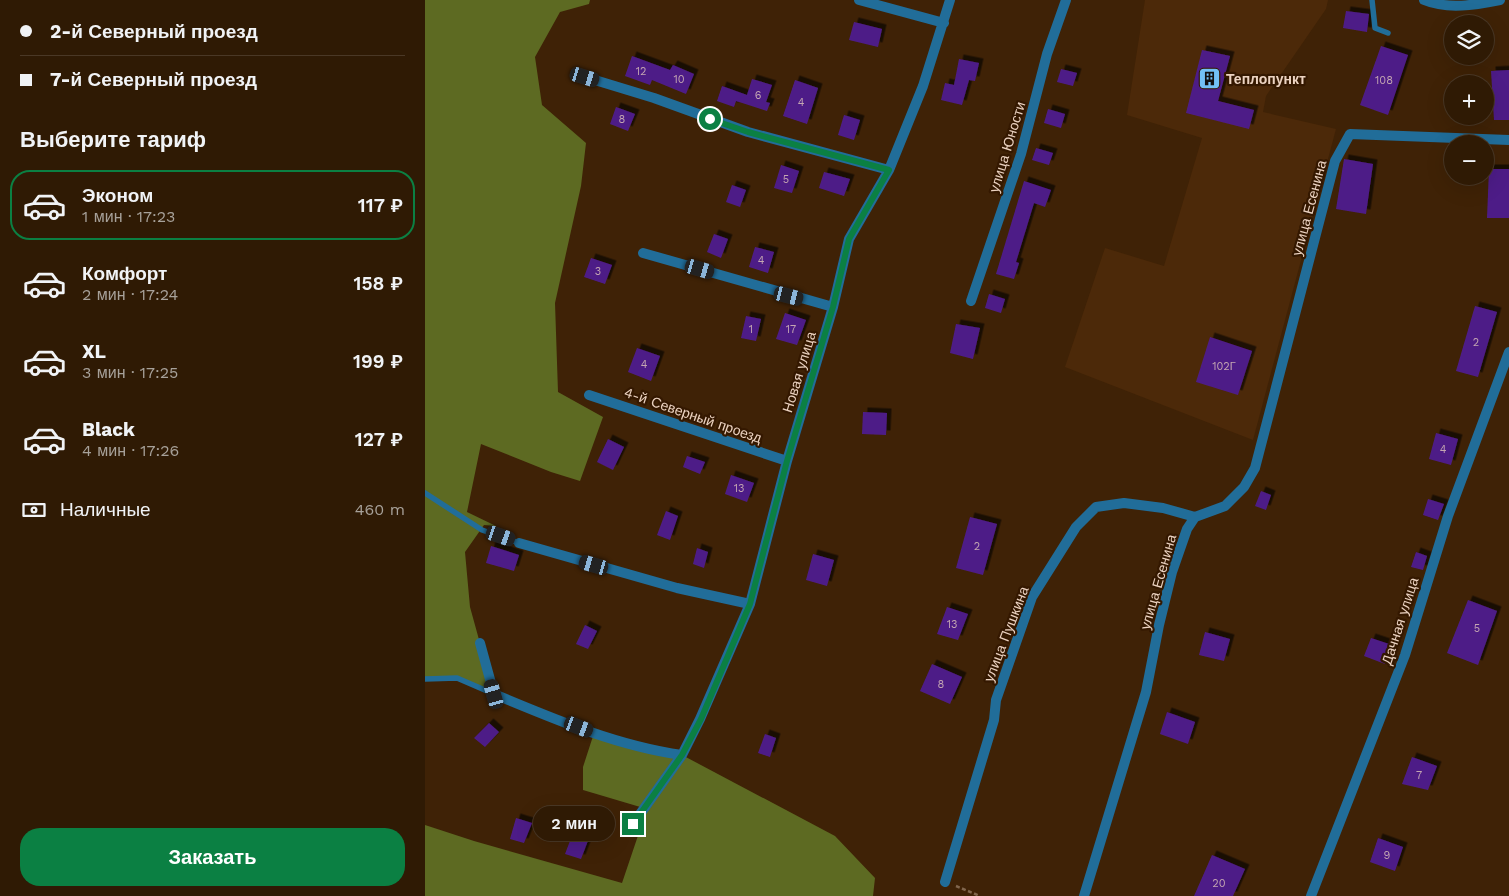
<!DOCTYPE html>
<html lang="ru">
<head>
<meta charset="utf-8">
<style>
	:root { --surface:#2f1a04; --page:#3b2713; --text:#f1f3f6; --muted:#a7a19a; --line:#4a3826; --accent:#0b8043 }
	body { margin:0; font-family:"Work Sans",sans-serif; background:var(--page); color:var(--text); height:100vh; display:flex; flex-direction:column; font-size:19px; white-space:nowrap }
	* { box-sizing:border-box; margin:0 }
	p { font-size:16px; color:var(--muted) }
	.icon { flex:none; width:28px; height:28px; fill:none; stroke:currentColor; stroke-width:2; stroke-linecap:round; stroke-linejoin:round }
	.map { position:relative; flex:1; overflow:hidden }
	.details { display:flex; flex-direction:column; background:var(--surface); width:425px }
	.details>* { flex:none }
	.hud { display:grid; align-content:center; height:110px; padding:0 20px; background:var(--surface) }
	.controls { position:absolute; left:1019px; top:15px; display:grid; gap:10px }
	.controls a { display:grid; place-items:center; width:50px; height:50px; border-radius:50%; background:var(--surface); box-shadow:0 5px 20px #0002,0 0 0 1px var(--line); font-size:25px }
	.end { position:absolute; width:22px; height:22px; margin:-11px; border:6px solid #0b8043; background:#fff; box-shadow:0 0 0 2px #fff }
	.from { border-radius:50% }
	.bubble { position:absolute; height:35px; border-radius:18px; background:var(--surface); box-shadow:0 5px 20px #0002,0 0 0 1px var(--line); font-size:16px; font-weight:600; line-height:35px; text-align:center }
	.car { position:absolute; width:15px; height:30px; margin:-15px -8px; border-radius:6px; box-shadow:0 0 4px 1px #0007; background:linear-gradient(#222 24%,#8ab4d8 0 40%,#222 0 76%,#8ab4d8 0 86%,#222 0) }
	.hud b { display:flex; align-items:center; gap:18px; height:48px; font-size:19px }
	.hud b+b { border-top:1px solid var(--line) }
	.hud i { width:12px; height:12px; background:var(--text) }
	ul { padding:0; list-style:none }
	li { display:flex; align-items:center; gap:15px; height:70px; margin:0 10px 8px; padding:0 10px; border:2px solid transparent; border-radius:20px }
	li div { flex:1 }
	li b { display:block; font-size:19px }
	li em { font-style:normal; font-weight:600 }
	li.on { border-color:var(--accent) }
	li>.icon { width:45px; height:45px; stroke-width:1.5 }
	h2 { padding:0 20px; font-size:22px; line-height:60px }
	.pay { display:flex; align-items:center; gap:12px; height:55px; padding:0 20px; font-size:19px }
	.pay p { margin-inline-start:auto }
	.action { display:flex; gap:10px; margin-top:auto; padding:10px 20px }
	.action a { flex:1; height:58px; border-radius:20px; background:var(--accent); color:#fff; font-size:20px; font-weight:600; line-height:58px; text-align:center }
	main { display:flex; flex:1; min-height:0 }
	.map>svg:first-child { display:block }
	.built { fill:#4c2909 }
	.forest { fill:#5d6a22 }
	.building { fill:#4e1d87; filter:url(#shadow) }
	.lines { fill:none; stroke-linecap:round; stroke-linejoin:round }
	.path { stroke:#81664d; stroke-width:2.5; stroke-dasharray:4 2.5; stroke-linecap:butt }
	.lane { stroke:#216d99; stroke-width:5.5 }
	.street { stroke:#216d99; stroke-width:10 }
	.route { stroke:#0b8043; stroke-width:6 }
	.labels { text-anchor:middle; dominant-baseline:central; stroke-width:4.5; stroke-linejoin:round; paint-order:stroke }
	.number-label { font-size:11px; fill:#c4a6b2 }
	.poi-label { font-size:14px; font-weight:bold; fill:#ecd3c1; stroke:#341800; text-anchor:start }
	.street-label { font-size:14px; fill:#ecd3c1; stroke:#341800 }
</style>
</head>
<body>
<main>
<section class="details">
<div class="hud">
<b><i class="from"></i>2-й Северный проезд</b>
<b><i></i>7-й Северный проезд</b>
</div>
<h2>Выберите тариф</h2>
<ul>
<li class="on"><svg class="icon" aria-label="car" viewBox="0 0 24 24"><path d="M5 17H2v-5l4-1 3-4h7l3 4 3 1v5h-3M9 17h6M6 11h13"/><circle cx="7" cy="17" r="2"/><circle cx="17" cy="17" r="2"/></svg><div><b>Эконом</b><p>1 мин · 17:23</p></div><em>117 ₽</em></li>
<li><svg class="icon" aria-label="car" viewBox="0 0 24 24"><path d="M5 17H2v-5l4-1 3-4h7l3 4 3 1v5h-3M9 17h6M6 11h13"/><circle cx="7" cy="17" r="2"/><circle cx="17" cy="17" r="2"/></svg><div><b>Комфорт</b><p>2 мин · 17:24</p></div><em>158 ₽</em></li>
<li><svg class="icon" aria-label="car" viewBox="0 0 24 24"><path d="M5 17H2v-5l4-1 3-4h7l3 4 3 1v5h-3M9 17h6M6 11h13"/><circle cx="7" cy="17" r="2"/><circle cx="17" cy="17" r="2"/></svg><div><b>XL</b><p>3 мин · 17:25</p></div><em>199 ₽</em></li>
<li><svg class="icon" aria-label="car" viewBox="0 0 24 24"><path d="M5 17H2v-5l4-1 3-4h7l3 4 3 1v5h-3M9 17h6M6 11h13"/><circle cx="7" cy="17" r="2"/><circle cx="17" cy="17" r="2"/></svg><div><b>Black</b><p>4 мин · 17:26</p></div><em>127 ₽</em></li>
</ul>
<div class="pay"><svg class="icon" aria-label="cash" viewBox="0 0 24 24"><path d="M3 7h18v10H3z"/><circle cx="12" cy="12" r="2"/></svg>Наличные<p>460 m</p></div>
<div class="action"><a>Заказать</a></div>
</section>
<div class="map">
<svg width="1084" height="896" viewBox="0 0 1084 896">
	<defs>
		<filter id="shadow"><feDropShadow dx="4.5" dy="-4.5" stdDeviation="0" flood-color="#0009"/></filter>
	</defs>
	<rect width="100%" height="100%" fill="#3f2206"/>
	<!-- built -->
	<path class="built" d="M720,0H903L901,9L841,96L838,112L911,129L828,440L640,367L680,248L739,266L777,138L702,115Z"/>
	<!-- forest -->
	<path class="forest" d="M0,0H165L164,4L135,12L110,57L117,105L161,143L156,186L130,303L133,392L178,417L155,481L126,472L56,444L42,512L71,526L59,525L40,552L45,607L69,694L32,678L0,679Z
		M169,733L257,755L410,836L450,878L448,896H0V825L49,841L197,883L222,809L158,790V767Z"/>
	<!-- building -->
	<path class="building" d="M921,11L944,14L942,32L918,28Z
		M429,22L457,29L453,47L424,40Z
		M956,46L983,55L963,115L935,105Z
		M777,50L805,56L793,101L829,110L824,129L761,113Z
		M207,56L245,70L248,65L269,74L261,94L227,80L225,85L200,76Z
		M534,59L554,63L550,81L544,80L537,105L516,100L520,83L529,85Z
		M636,69L652,73L648,86L632,82Z
		M1084,70V120H1069L1066,71Z
		M327,79L347,85L341,102L345,103L342,111L311,101L309,107L292,101L297,86L322,95Z
		M370,80L393,88L382,124L358,116Z
		M191,107L210,114L203,131L185,124Z
		M623,109L640,114L636,128L619,123Z
		M419,115L435,120L429,140L413,135Z
		M611,148L628,153L624,165L607,160Z
		M919,159L948,164L941,214L911,209Z
		M356,165L374,171L367,193L349,188Z
		M1064,169H1084V218H1062Z
		M399,172L425,179L419,196L394,188Z
		M599,181L626,190L620,207L609,203L591,262L594,263L589,279L571,274Z
		M307,185L321,190L315,207L301,202Z
		M289,234L303,239L296,258L282,252Z
		M330,247L349,252L343,273L324,267Z
		M166,258L187,265L180,284L159,277Z
		M564,294L580,299L576,313L560,308Z
		M1050,306L1072,312L1053,377L1031,371Z
		M360,313L381,320L372,345L351,339Z
		M321,316L336,319L331,341L316,338Z
		M531,324L555,328L548,359L525,353Z
		M785,337L827,351L813,395L771,382Z
		M212,348L235,356L226,381L203,372Z
		M438,412L462,413L461,435L437,434Z
		M1011,433L1033,439L1026,465L1004,459Z
		M183,439L199,447L188,470L172,462Z
		M262,456L280,462L275,474L258,467Z
		M306,475L329,483L322,502L300,494Z
		M836,491L846,495L841,510L830,506Z
		M1003,499L1019,504L1013,520L998,515Z
		M241,511L253,516L245,540L232,535Z
		M545,517L572,524L558,575L531,568Z
		M66,546L94,555L89,571L61,563Z
		M272,548L283,552L279,568L268,564Z
		M991,552L1002,556L998,570L986,567Z
		M388,554L409,560L402,586L381,580Z
		M1043,600L1072,611L1053,665L1022,653Z
		M522,607L543,614L533,640L512,634Z
		M160,625L172,631L163,649L151,644Z
		M780,632L805,639L799,661L774,655Z
		M946,638L967,645L960,664L939,656Z
		M507,664L537,677L525,704L495,691Z
		M742,712L770,722L763,744L735,734Z
		M64,723L74,732L60,747L49,738Z
		M340,734L351,738L345,757L333,753Z
		M987,757L1012,766L1003,790L977,784Z
		M91,818L107,823L99,843L85,839Z
		M148,833L164,838L156,859L140,854Z
		M953,838L978,847L970,871L945,862Z
		M787,855L820,869L808,896H769Z"/>
	<g class="lines">
		<!-- path -->
		<path class="path" d="M531,886L555,896"/>
		<!-- lane -->
		<path class="lane" d="M947,0L950,28L963,33
			M0,493L57,530L94,543
			M0,679L32,678L69,694"/>
		<!-- street -->
		<path class="street" d="M434,0L519,23
			M999,0C1023,10 1050,5 1075,0
			M160,77L229,98L323,132L464,170
			M218,253L408,307
			M546,301L596,154L622,54L641,0
			M164,395L362,461
			M94,543L252,588L325,604
			M55,643L69,694C129,719 192,746 257,755
			M208,824L257,755L275,719L325,604L362,461L408,307L424,239L464,170L498,86L525,0
			M520,882L569,720L571,700L607,597L651,527L671,507L699,503L738,508L770,517
			M659,896L721,692L734,625L747,572L762,529L770,517L800,506L819,487L830,468L910,161L925,134L1084,140
			M886,896L980,655L1023,516L1084,352"/>
	</g>
	<g class="lines">
		<!-- route -->
		<path class="route" d="M208,824L257,755L276,719L325,604L362,461L408,307L424,239L464,170L323,132L285,119"/>
	</g>
	<!-- icons -->
	<defs>
		<symbol id="building-square" viewBox="-11 -11 22 22"><rect x="-9" y="-9" width="18" height="18" rx="4" fill="#72c1f5" stroke="#341800"/><path d="M-4-6H4V6H1V3H-1V6H-4ZM-2.5-4.3h1.7v1.8h-1.7ZM.8-4.3h1.7v1.8H.8ZM-2.5-1h1.7V.8h-1.7ZM.8-1h1.7V.8H.8Z" fill="#111"/></symbol>
	</defs>
	<g fill-rule="evenodd">
		<use href="#building-square" x="772" y="66" width="25" height="25"/>
	</g>
	<g class="labels">
		<!-- number labels -->
		<g class="number-label">
			<text x="216" y="71">12</text>
			<text x="254" y="79">10</text>
			<text x="959" y="80">108</text>
			<text x="333" y="95">6</text>
			<text x="376" y="102">4</text>
			<text x="197" y="119">8</text>
			<text x="361" y="179">5</text>
			<text x="336" y="260">4</text>
			<text x="173" y="271">3</text>
			<text x="326" y="329">1</text>
			<text x="366" y="329">17</text>
			<text x="1051" y="342">2</text>
			<text x="219" y="364">4</text>
			<text x="799" y="366">102Г</text>
			<text x="1018" y="449">4</text>
			<text x="314" y="488">13</text>
			<text x="552" y="546">2</text>
			<text x="527" y="624">13</text>
			<text x="1052" y="628">5</text>
			<text x="516" y="684">8</text>
			<text x="994" y="775">7</text>
			<text x="962" y="855">9</text>
			<text x="794" y="883">20</text>
		</g>
		<!-- poi labels -->
		<g class="poi-label">
			<text x="801" y="79">Теплопункт</text>
		</g>
		<!-- street labels -->
		<g class="street-label">
			<text transform="translate(582 147) rotate(-73)">улица Юности</text>
			<text transform="translate(884 208) rotate(-75)">улица Есенина</text>
			<text transform="translate(374 372) rotate(-73)">Новая улица</text>
			<text transform="translate(268 415) rotate(19)">4-й Северный проезд</text>
			<text transform="translate(733 582) rotate(-74)">улица Есенина</text>
			<text transform="translate(975 621) rotate(-72)">Дачная улица</text>
			<text transform="translate(581 634) rotate(-69)">улица Пушкина</text>
		</g>
	</g>
</svg>
<div class="controls">
<a><svg class="icon" aria-label="layers" viewBox="0 0 24 24"><path d="M12 4l9 5-9 5-9-5zM3 14l9 5 9-5"/></svg></a>
<a>+</a>
<a>−</a>
</div>
<i class="end from" style="left:285px;top:119px"></i>
<i class="end" style="left:208px;top:824px"></i>
<div class="bubble" style="left:108px;top:806px;width:82px">2 мин</div>
<i class="car" style="left:160px;top:77px;rotate:107deg"></i>
<i class="car" style="left:275px;top:269px;rotate:106deg"></i>
<i class="car" style="left:364px;top:296px;rotate:104deg"></i>
<i class="car" style="left:76px;top:536px;rotate:109deg"></i>
<i class="car" style="left:169px;top:565px;rotate:286deg"></i>
<i class="car" style="left:69px;top:694px;rotate:344deg"></i>
<i class="car" style="left:154px;top:727px;rotate:111deg"></i>
</div>
</main>
</body>
</html>
